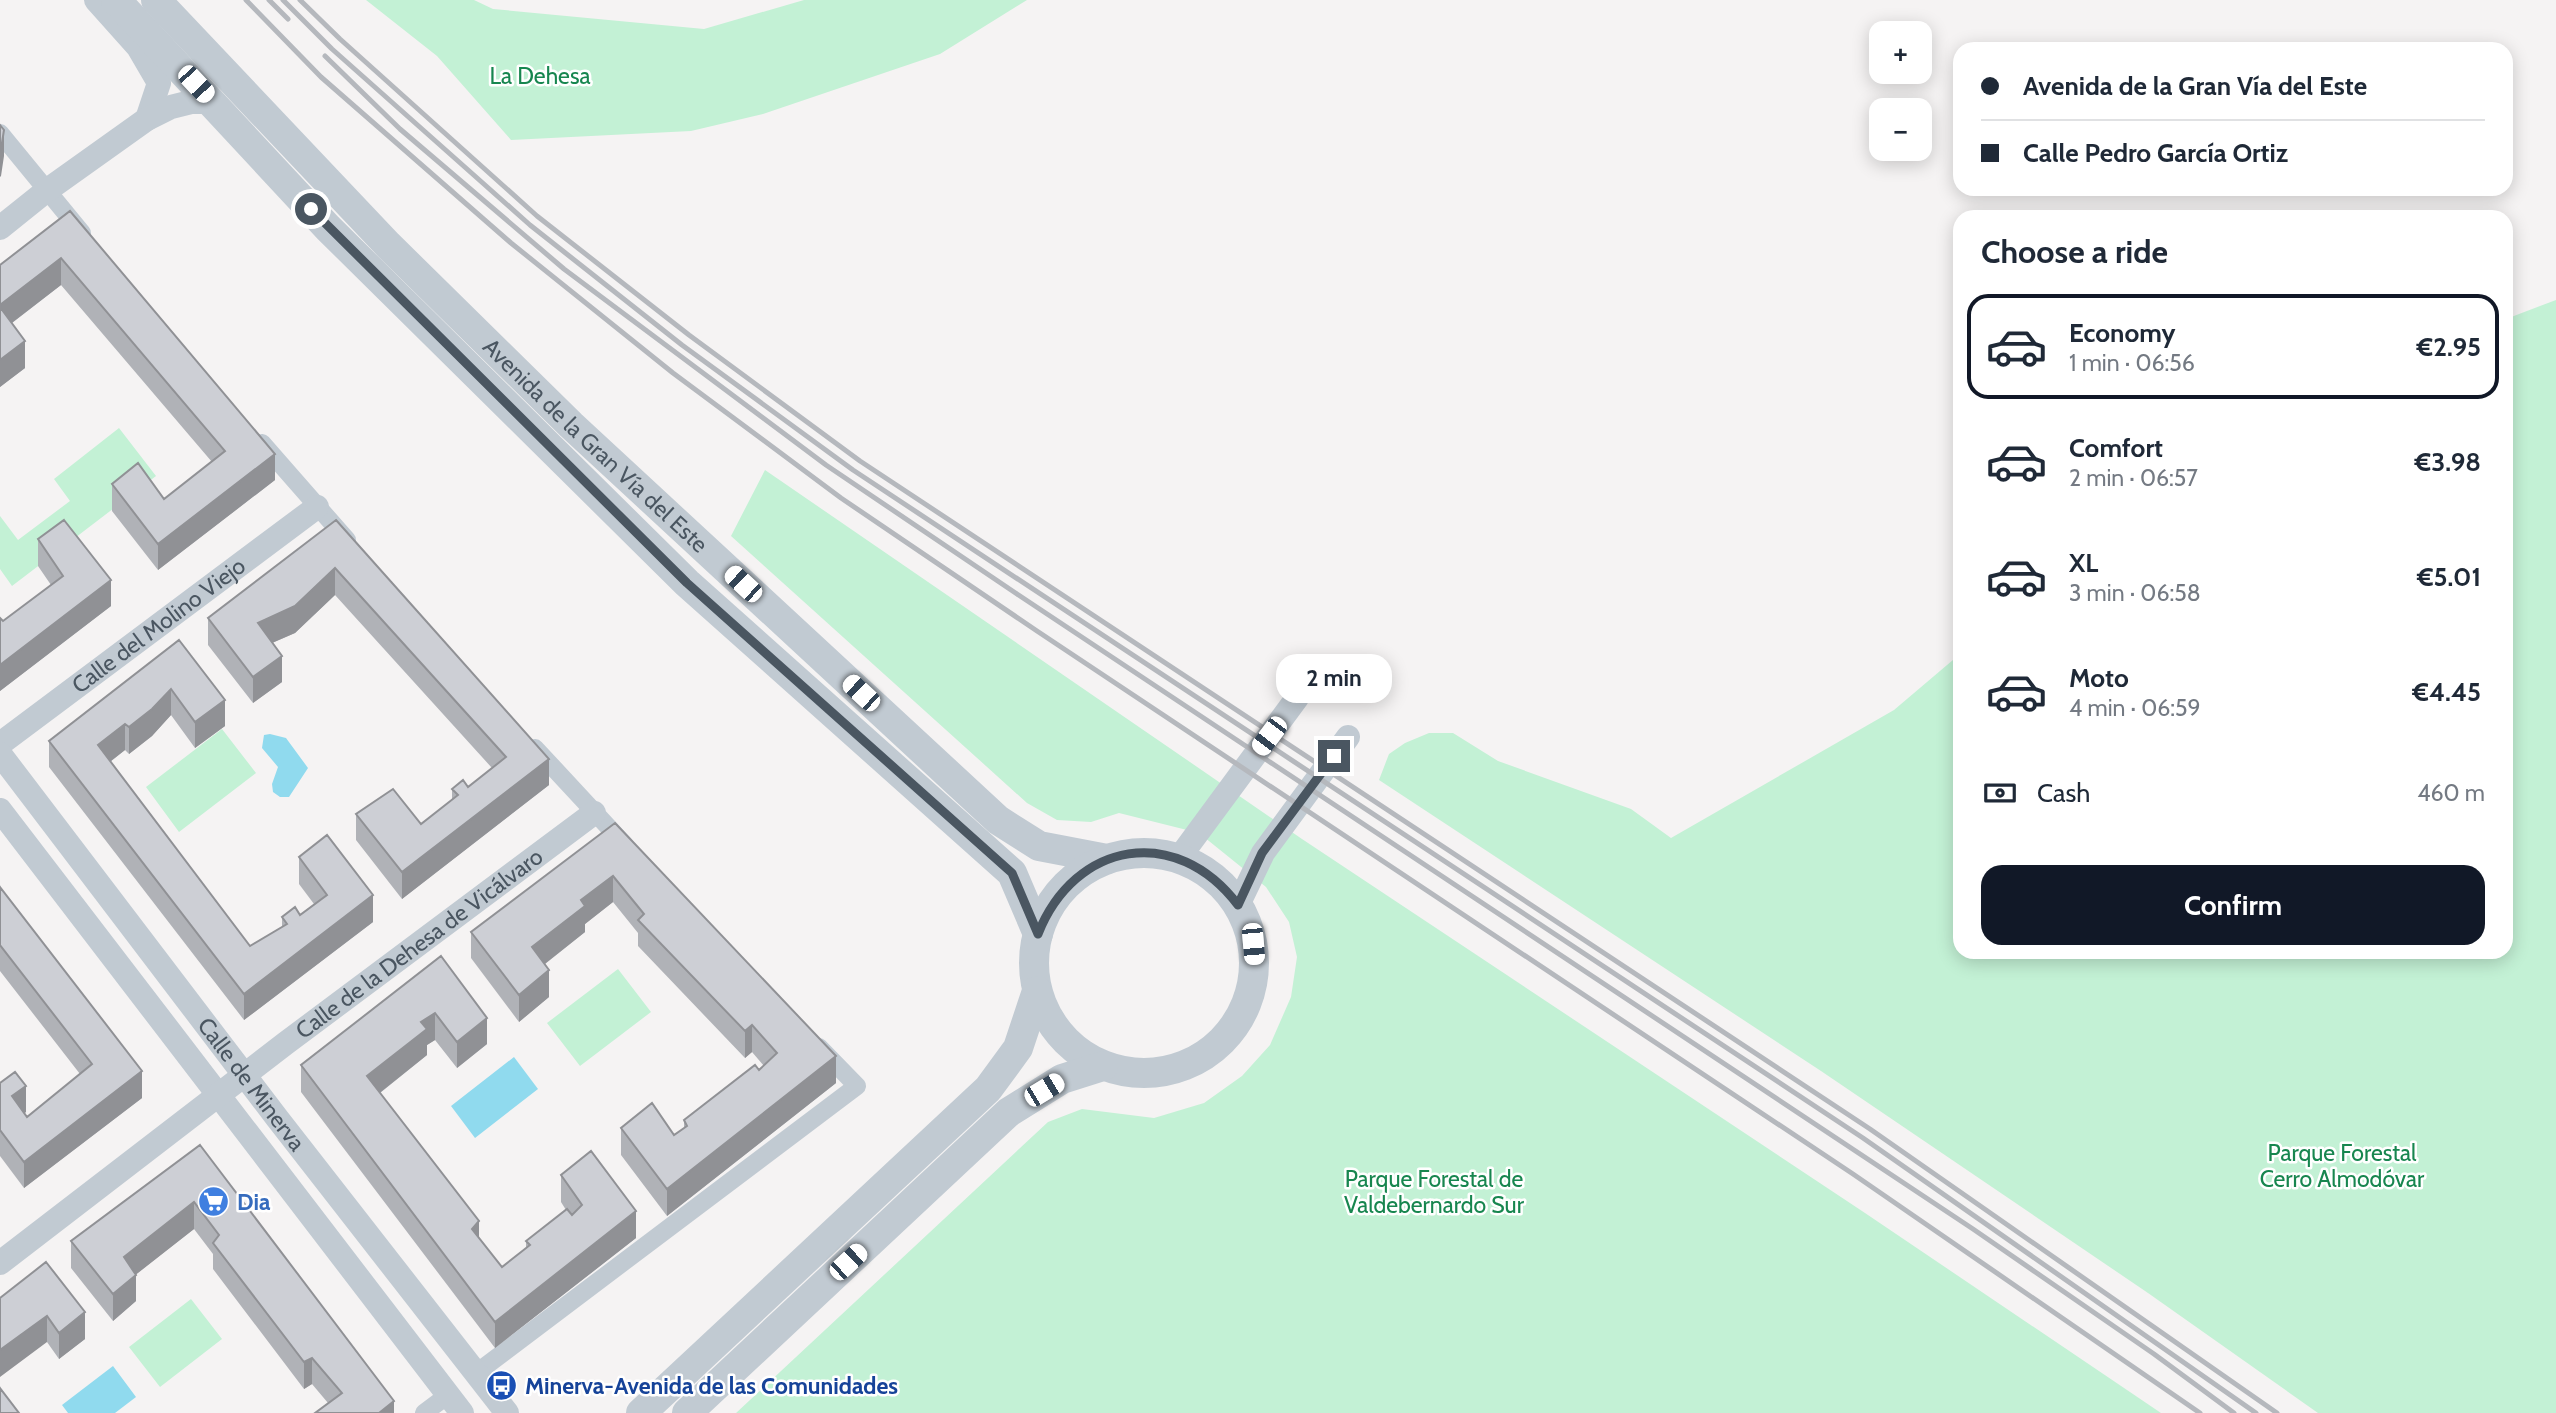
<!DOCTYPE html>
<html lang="en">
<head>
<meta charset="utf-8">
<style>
	:root { --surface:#fff; --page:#f6f6f7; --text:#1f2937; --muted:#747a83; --line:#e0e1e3; --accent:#111827 }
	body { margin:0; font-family:Cabin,sans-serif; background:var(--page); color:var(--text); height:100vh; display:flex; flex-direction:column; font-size:26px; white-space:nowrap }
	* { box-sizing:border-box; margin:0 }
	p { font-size:23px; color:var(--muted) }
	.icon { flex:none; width:38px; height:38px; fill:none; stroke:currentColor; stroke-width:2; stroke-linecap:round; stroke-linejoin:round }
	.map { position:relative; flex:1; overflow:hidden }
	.side { position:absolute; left:1953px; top:210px; width:560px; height:749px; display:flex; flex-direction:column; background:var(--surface); border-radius:21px; box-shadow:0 4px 18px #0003 }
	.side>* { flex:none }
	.banner { position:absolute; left:1953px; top:42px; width:560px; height:154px; border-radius:21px; box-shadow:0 4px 18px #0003; display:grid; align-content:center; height:154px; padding:0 28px; background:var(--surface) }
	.fabs { position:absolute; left:1869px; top:21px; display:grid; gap:14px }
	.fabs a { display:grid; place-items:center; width:63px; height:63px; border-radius:14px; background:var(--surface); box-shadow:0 4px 18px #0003; font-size:35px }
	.end { position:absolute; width:32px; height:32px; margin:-16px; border:9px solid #4a5661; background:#fff; box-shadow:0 0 0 4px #fff }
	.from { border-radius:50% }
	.bubble { position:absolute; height:49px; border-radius:21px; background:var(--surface); box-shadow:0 4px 18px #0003; font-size:23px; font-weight:700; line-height:49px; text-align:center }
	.car { position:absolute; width:21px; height:42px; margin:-21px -10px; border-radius:9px; box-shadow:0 0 5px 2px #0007; background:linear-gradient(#fff 24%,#345 0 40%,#fff 0 76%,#345 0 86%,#fff 0) }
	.banner b { display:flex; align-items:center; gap:24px; height:66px; font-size:26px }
	.banner b+b { border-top:2px solid var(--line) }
	.banner i { width:18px; height:18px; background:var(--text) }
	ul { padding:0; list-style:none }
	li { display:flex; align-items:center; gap:21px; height:105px; margin:0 14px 10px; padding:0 14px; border:4px solid transparent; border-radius:21px }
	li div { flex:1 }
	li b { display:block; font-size:26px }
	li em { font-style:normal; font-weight:700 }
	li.current { border-color:var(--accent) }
	li>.icon { width:63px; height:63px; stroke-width:1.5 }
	h2 { padding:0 28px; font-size:32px; line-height:84px }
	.pay { display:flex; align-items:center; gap:18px; height:77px; padding:0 28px; font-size:26px }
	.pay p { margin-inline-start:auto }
	.action { display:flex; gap:14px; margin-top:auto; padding:14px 28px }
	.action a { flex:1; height:80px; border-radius:21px; background:var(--accent); color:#fff; font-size:28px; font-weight:700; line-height:80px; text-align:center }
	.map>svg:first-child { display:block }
	.green { fill:#c3f1d5 }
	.water { fill:#90daee }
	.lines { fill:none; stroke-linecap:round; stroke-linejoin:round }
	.pedestrian { stroke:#c1cad2; stroke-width:18 }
	.minor { stroke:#c1cad2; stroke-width:24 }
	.tertiary { stroke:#c1cad2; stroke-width:30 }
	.rail { stroke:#b5b8bd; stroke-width:5 }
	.wall { fill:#b0b2b7 }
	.shaded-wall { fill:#909195 }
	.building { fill:#cdcfd5; stroke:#909195; stroke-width:2 }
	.route { stroke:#4a5661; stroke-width:9 }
	.labels { text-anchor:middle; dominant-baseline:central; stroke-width:5; stroke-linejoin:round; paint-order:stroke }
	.park-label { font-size:23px; fill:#17864f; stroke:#fff }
	.street-label { font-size:23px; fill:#4a5661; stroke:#fff }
	.shop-label { font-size:23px; font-weight:bold; fill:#366cbe; stroke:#fff; text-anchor:start }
	.transit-label { font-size:23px; font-weight:bold; fill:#164399; stroke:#fff; text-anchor:start }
</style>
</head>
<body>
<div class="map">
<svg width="2556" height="1413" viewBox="0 0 2556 1413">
	<rect width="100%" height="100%" fill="#f5f3f3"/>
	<!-- green -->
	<path class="green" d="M366,0H474L493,9L704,29L804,0H1027L940,54L763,114L691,131L511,140L437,56Z
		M2556,300V1413H2318L2148,1293L1821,1071L1379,780L1389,754L1405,743L1429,733H1453L1498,761L1631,809L1671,838L1894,710L1960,654V952H2506V319Z
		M119,428L156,476L12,586L0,569V516L18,540L70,501L54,479Z
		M765,470L1302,839L1865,1213L2161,1413H736L1048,1122L1082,1109L1154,1118L1204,1103L1242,1076L1270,1045L1291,997L1297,957L1289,922L1266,887L1199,833L1119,813L1091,822L1057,820L1027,803L731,536Z
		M222,729L256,773L179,832L146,787Z
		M618,969L651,1012L580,1066L547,1023Z
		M191,1299L222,1339L160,1387L129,1347Z"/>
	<!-- water -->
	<path class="water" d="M270,734L286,738L308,768L289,797H280L273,792L272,784L278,767L262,748L264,735Z
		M514,1057L538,1089L475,1138L451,1106Z
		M113,1366L136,1397L115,1413H68L62,1405Z"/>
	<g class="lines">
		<!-- pedestrian -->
		<path class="pedestrian" d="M0,133L82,233
			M262,443L347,540
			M535,748L625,845
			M475,1374L857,1086L819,1047
			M424,1413L448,1395"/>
		<!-- minor -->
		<g class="minor">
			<path d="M96,0L138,47L159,83L147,119"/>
			<path d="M0,228L46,191L147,119L171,107L191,102H213"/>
			<path id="s1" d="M0,744L317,507"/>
			<path id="s2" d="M0,754L277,1118L507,1413"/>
			<path d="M0,810L462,1413"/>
			<path d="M1179,858L1297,698"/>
			<path d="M1238,905L1263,853L1348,737"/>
			<path id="s3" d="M0,1263L286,1043L594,813"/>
		</g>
		<!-- tertiary -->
		<g class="tertiary">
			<path d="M116,0L328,228L687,583L1012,873L1038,934"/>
			<path id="s4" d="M156,0L388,245L571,425L998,820L1039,846L1107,859"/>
			<circle cx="1144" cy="963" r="110"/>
			<path d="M641,1413L988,1089L1018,1048L1037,991"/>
			<path d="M687,1413L1009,1112L1062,1079L1103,1066"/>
		</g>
		<!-- rail -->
		<path class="rail" d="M246,0L321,77L511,243L673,373L841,498L1037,631L1853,1174L2200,1413
			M269,0L288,19
			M283,0L332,49L530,225L682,345L853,470L1863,1138L2256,1413
			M300,0L340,39L537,216L689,335L860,461L1870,1129L2277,1413
			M325,56L400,129L564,269L826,465L1017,594L1973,1229L2154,1354L2234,1413"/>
	</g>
	<!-- wall -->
	<path class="wall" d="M70,211L275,480L158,570L112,511V484L164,499L212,462L61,285L12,323L25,368L0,387V265Z
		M336,520L549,785L402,899L356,840V814L421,824L452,800V789L468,787L492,768L335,595L295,633L272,643L282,682L253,703L208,645V618Z
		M38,539L111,606L0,691V618L3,621L51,585L38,566Z
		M179,640L225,726L195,748L171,715L152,736L129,754L125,750L110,762L250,946L282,927V917L300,915L314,904L299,884V857L373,922L244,1020L49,767V741Z
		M615,823L836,1083L667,1216L621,1155V1128L674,1135L684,1128V1120L759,1070L764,1066L752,1052L745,1058L638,946V933L613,902L585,924V932L545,964L549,997L519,1022L471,958V932Z
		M0,887L142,1098L24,1188L0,1156V1083L26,1112L24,1113L27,1117L80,1074L0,971Z
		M441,956L487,1044L457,1068L435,1040L427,1045V1055L380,1093L479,1238L502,1267L526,1249V1241L566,1210L561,1202V1175L636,1238L495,1348L301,1092V1065Z
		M200,1145L394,1413L328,1403L312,1384L304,1389L213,1269V1254L194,1229L136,1274V1301L113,1321L71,1268V1241Z
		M46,1262L85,1339L59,1359L47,1342Z"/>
	<!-- shaded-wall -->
	<path class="shaded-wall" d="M4,130V156L1,176L0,177V150Z
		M61,258V285L0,332V305Z
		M25,341V368L0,387V360Z
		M275,454V480L158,570V544Z
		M335,568V595L295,633L258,649V623Z
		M111,580V606L0,691V665Z
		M282,656V682L253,703V677Z
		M171,689V715L152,736L129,754V727Z
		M225,700V726L195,748V722Z
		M125,724V750L98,771V745Z
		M549,759V785L402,899V872Z
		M613,876V902L585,924V932L532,974V947L581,900Z
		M373,895V922L244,1020V994Z
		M549,970V997L519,1022V995Z
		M435,1013V1040L427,1045V1055L367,1103V1076L421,1022Z
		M487,1018V1044L457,1068V1042Z
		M752,1025V1052L745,1058V1031Z
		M836,1056V1083L667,1216V1189Z
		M142,1071V1098L24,1188V1162Z
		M26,1086V1112L12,1123V1096Z
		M194,1202V1229L124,1284V1257Z
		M636,1211V1238L495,1348V1322Z
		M479,1221V1248L472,1229Z
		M136,1275V1301L113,1321V1294Z
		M85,1312V1339L59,1359V1333Z
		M47,1316V1342L0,1377V1350Z
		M312,1358V1384L304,1389V1362Z
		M394,1401V1413H379Z"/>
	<!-- building -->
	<path class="building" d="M0,125L4,130L1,149L0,150Z
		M70,211L275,454L158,544L112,484L138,463L164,499L225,451L61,258L0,305V265Z
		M0,307L25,341L0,360Z
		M64,520L111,580L0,665V618L3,621L63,576L38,539Z
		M336,520L549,759L402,872L356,814L393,789L421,824L458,795L452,789L463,780L468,787L506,757L335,568L295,606L258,623L282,656L253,677L208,618Z
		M179,640L225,700L195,722L171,689L152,709L129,727L125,724L98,745L250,946L287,924L282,917L295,907L300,915L327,895L299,857L327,835L373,895L244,994L49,741Z
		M615,823L836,1056L667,1189L621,1128L652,1103L674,1135L687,1126L684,1120L755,1065L759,1070L777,1053L752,1025L745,1031L638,920L644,914L613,876L581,900L585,906L532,947L549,970L519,995L471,932Z
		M0,887L142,1071L24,1162L0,1130V1083L15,1072L26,1086L12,1096L27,1117L92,1064L0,945Z
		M441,956L487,1018L457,1042L435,1013L421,1022L427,1029L367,1076L479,1221L472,1229L502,1267L530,1245L526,1241L567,1209L572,1215L582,1205L561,1175L591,1151L636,1211L495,1322L301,1065Z
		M200,1145L394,1401L379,1413H315L342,1393L312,1358L304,1362L213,1243L219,1235L194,1202L124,1257L136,1275L113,1294L71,1241Z
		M46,1262L85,1312L59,1333L47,1316L0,1350V1298Z
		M0,1388L19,1413H0Z"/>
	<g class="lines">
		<!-- route -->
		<path class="route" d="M311,209L687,583L1012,873L1038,934C1075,841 1176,823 1238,905L1262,853L1334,756"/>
	</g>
	<!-- icons -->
	<defs>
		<symbol id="supermarket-disc" viewBox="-11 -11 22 22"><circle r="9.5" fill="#3f7fe0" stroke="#fff"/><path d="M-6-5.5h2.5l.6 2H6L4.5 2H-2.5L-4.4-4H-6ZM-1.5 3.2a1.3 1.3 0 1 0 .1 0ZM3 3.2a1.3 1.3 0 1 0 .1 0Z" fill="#fff"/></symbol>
		<symbol id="bus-disc" viewBox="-11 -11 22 22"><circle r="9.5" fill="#1a4fb4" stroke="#fff"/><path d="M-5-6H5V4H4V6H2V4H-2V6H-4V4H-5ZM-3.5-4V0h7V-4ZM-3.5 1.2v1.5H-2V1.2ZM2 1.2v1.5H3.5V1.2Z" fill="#fff"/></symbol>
	</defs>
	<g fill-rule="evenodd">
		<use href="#supermarket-disc" x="196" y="1184" width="35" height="35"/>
		<use href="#bus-disc" x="484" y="1368" width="35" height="35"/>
	</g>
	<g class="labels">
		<!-- park labels -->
		<g class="park-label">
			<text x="540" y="76">La Dehesa</text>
			<text x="2342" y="1153">Parque Forestal<tspan x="2342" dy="26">Cerro Almodóvar</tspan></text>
			<text x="1434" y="1179">Parque Forestal de<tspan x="1434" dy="26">Valdebernardo Sur</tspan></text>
		</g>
		<!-- street labels -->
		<g class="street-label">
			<text stroke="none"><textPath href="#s4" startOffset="626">Avenida de la Gran Vía del Este</textPath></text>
			<text stroke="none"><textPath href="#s1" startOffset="198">Calle del Molino Viejo</textPath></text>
			<text stroke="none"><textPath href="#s3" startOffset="527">Calle de la Dehesa de Vicálvaro</textPath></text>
			<text stroke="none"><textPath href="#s2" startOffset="415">Calle de Minerva</textPath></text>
		</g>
		<!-- shop labels -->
		<g class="shop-label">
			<text x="237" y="1202">Dia</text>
		</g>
		<!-- transit labels -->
		<g class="transit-label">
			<text x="525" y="1386">Minerva-Avenida de las Comunidades</text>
		</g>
	</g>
</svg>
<div class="fabs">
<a>+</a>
<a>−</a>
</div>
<i class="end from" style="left:311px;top:209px"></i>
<i class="end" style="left:1334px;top:756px"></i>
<div class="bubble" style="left:1276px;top:654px;width:116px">2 min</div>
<i class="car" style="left:196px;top:84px;rotate:137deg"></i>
<i class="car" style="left:743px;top:584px;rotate:313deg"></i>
<i class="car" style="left:861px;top:693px;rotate:313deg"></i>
<i class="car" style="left:1269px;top:736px;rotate:217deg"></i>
<i class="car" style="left:1253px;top:944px;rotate:175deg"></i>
<i class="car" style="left:1044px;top:1090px;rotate:59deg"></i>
<i class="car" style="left:848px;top:1262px;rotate:47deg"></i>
<div class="banner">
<b><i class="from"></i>Avenida de la Gran Vía del Este</b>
<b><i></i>Calle Pedro García Ortiz</b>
</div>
<section class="side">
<h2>Choose a ride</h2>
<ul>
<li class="current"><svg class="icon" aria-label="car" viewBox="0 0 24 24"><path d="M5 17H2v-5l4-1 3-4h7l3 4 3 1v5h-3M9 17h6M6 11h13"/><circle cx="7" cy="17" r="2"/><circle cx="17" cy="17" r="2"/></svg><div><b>Economy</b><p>1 min · 06:56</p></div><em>€2.95</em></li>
<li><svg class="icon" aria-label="car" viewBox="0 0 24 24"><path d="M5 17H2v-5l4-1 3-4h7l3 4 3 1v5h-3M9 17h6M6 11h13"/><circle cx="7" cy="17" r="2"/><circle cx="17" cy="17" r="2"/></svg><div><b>Comfort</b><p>2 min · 06:57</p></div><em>€3.98</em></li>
<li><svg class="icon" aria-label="car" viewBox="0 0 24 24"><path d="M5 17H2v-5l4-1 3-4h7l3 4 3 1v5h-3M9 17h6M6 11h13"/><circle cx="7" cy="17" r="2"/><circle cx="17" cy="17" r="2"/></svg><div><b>XL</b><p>3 min · 06:58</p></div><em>€5.01</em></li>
<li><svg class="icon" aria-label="car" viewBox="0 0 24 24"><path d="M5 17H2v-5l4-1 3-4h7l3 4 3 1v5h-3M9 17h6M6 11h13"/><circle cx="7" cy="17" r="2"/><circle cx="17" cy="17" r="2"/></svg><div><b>Moto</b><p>4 min · 06:59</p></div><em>€4.45</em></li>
</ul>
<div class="pay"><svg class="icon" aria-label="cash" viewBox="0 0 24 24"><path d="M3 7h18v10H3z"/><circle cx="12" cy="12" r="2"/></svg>Cash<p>460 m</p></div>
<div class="action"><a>Confirm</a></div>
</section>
</div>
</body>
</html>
